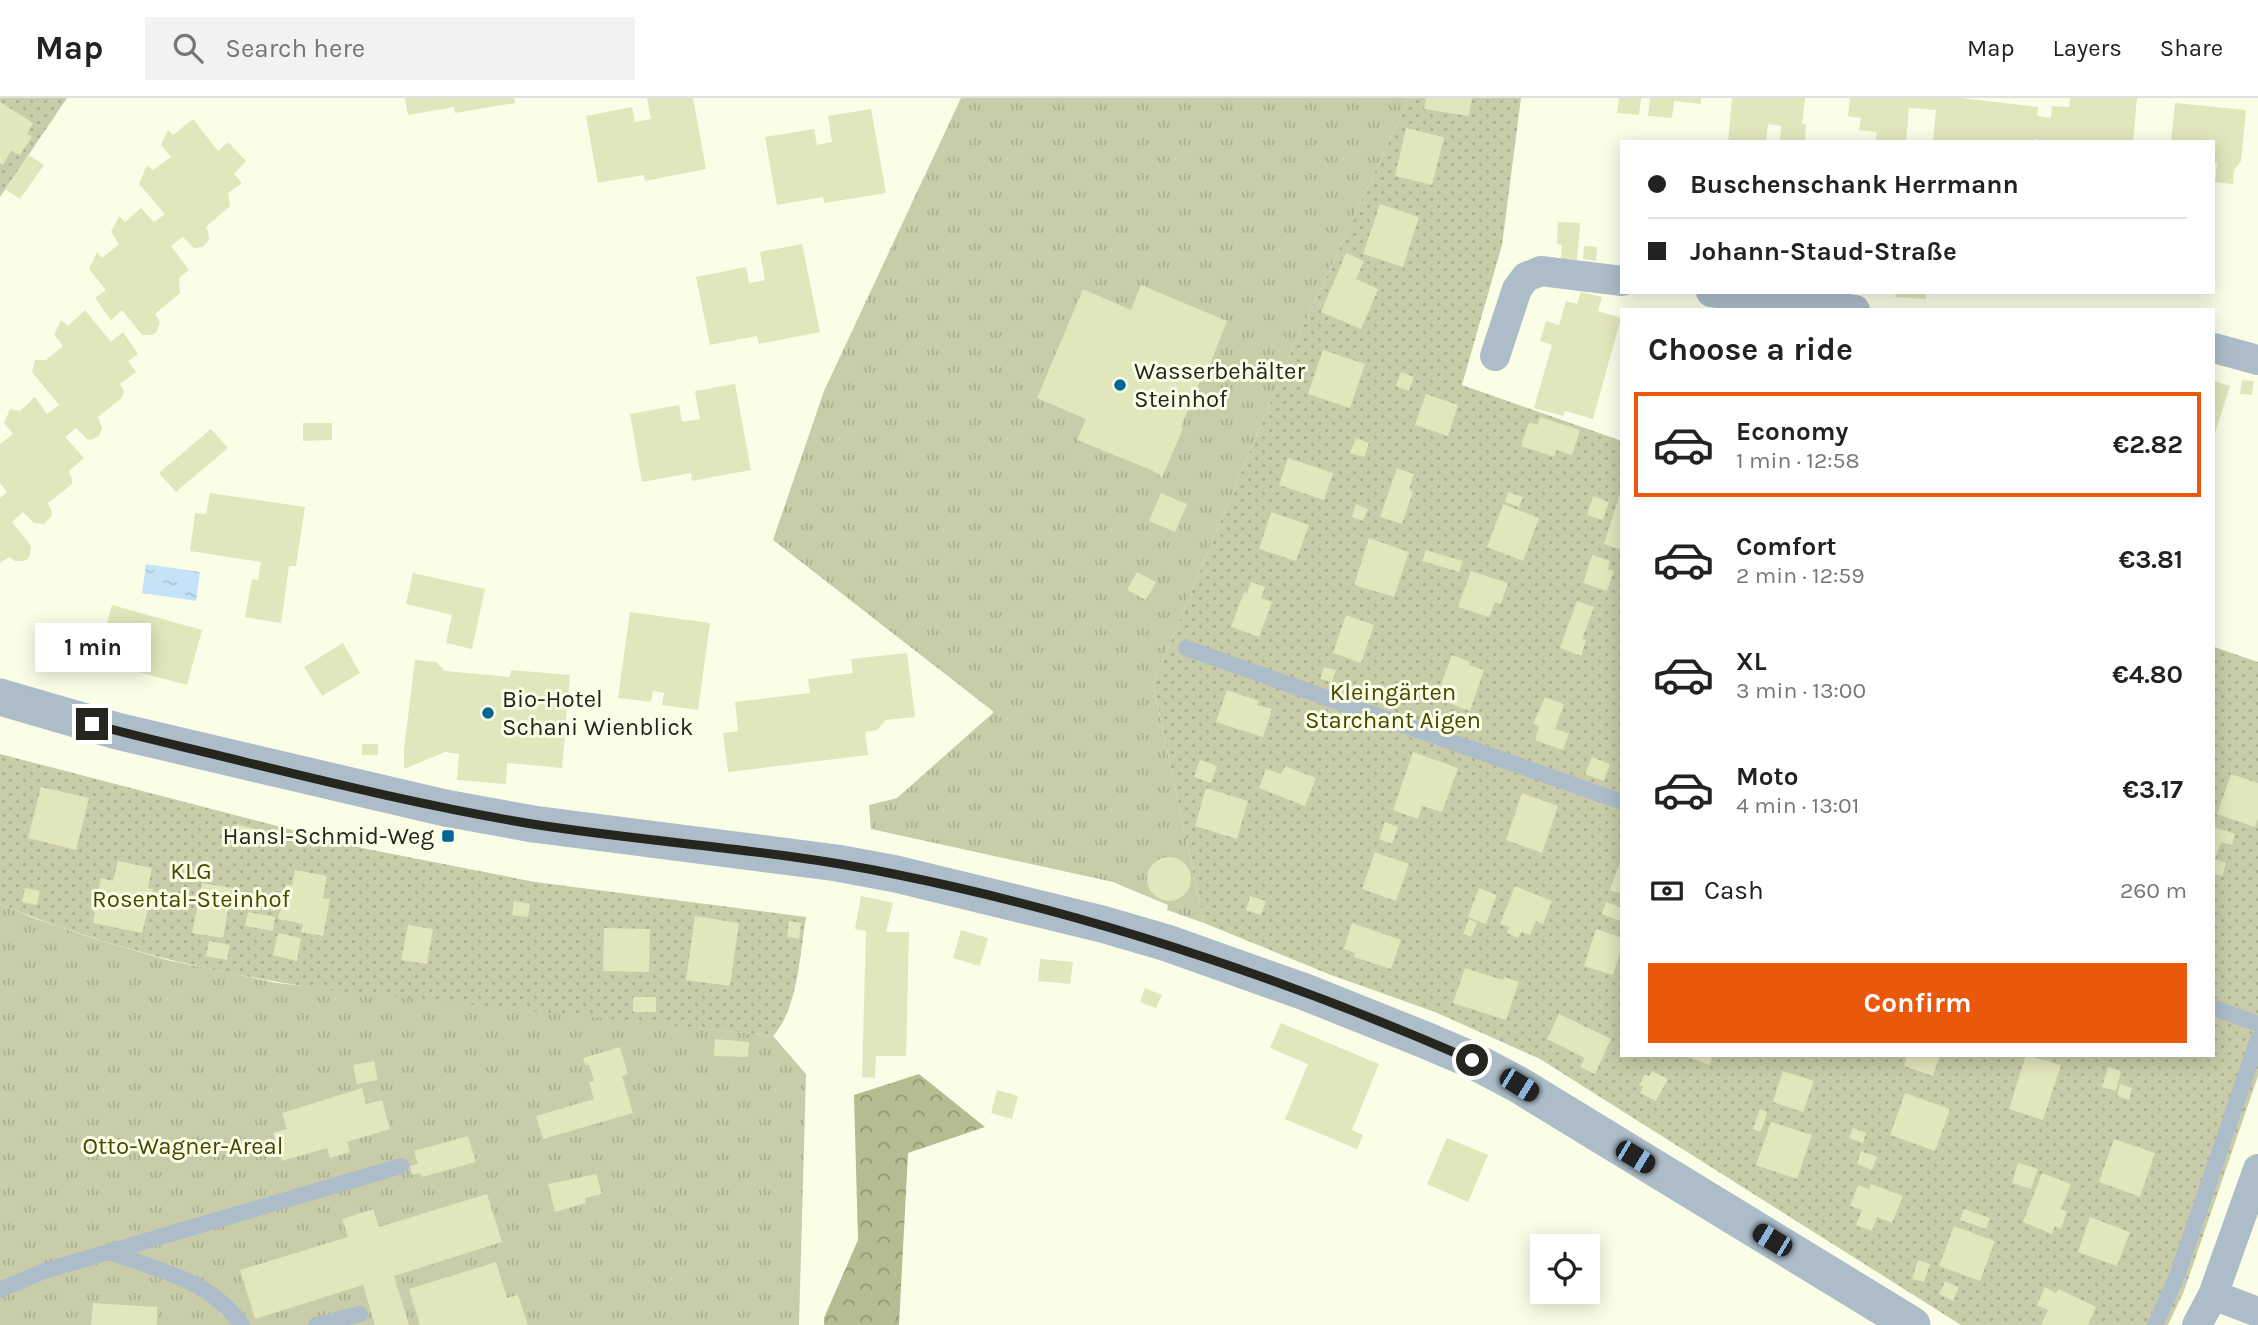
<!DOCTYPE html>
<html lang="en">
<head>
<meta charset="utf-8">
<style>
	:root { --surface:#fff; --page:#f2f2f2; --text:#222; --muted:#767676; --line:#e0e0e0; --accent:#ea580c }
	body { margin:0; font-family:Karla,sans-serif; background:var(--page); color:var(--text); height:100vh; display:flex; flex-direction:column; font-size:26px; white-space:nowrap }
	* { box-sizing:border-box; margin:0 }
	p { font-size:23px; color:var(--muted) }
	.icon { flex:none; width:38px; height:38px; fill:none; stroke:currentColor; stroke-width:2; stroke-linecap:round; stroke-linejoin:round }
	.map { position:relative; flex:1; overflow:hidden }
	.drawer { position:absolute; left:1620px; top:210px; width:595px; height:749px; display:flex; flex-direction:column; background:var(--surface); border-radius:0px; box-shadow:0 4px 18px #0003 }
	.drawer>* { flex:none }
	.top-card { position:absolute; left:1620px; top:42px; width:595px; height:154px; border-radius:0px; box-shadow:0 4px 18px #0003; display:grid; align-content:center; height:154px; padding:0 28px; background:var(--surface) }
	.buttons { position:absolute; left:1530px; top:1136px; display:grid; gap:14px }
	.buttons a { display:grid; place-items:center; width:70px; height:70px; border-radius:0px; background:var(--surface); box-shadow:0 4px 18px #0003; font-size:35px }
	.end { position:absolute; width:32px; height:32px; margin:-16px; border:9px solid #25261d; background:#fff; box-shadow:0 0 0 4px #fff }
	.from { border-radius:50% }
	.bubble { position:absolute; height:49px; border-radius:0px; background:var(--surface); box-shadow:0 4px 18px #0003; font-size:23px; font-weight:700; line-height:49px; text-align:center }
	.car { position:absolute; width:21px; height:42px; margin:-21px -10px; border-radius:9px; box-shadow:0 0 5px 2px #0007; background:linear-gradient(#222 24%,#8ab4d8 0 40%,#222 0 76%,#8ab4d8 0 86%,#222 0) }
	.top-card b { display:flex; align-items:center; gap:24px; height:66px; font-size:26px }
	.top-card b+b { border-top:2px solid var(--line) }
	.top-card i { width:18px; height:18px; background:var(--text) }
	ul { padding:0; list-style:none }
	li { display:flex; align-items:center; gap:21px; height:105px; margin:0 14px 10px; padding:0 14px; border:4px solid transparent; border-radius:0px }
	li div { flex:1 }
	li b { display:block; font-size:26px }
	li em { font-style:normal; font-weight:700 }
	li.on { border-color:var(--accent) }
	li>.icon { width:63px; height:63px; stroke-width:1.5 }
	h2 { padding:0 28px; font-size:32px; line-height:84px }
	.pay { display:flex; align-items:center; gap:18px; height:77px; padding:0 28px; font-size:26px }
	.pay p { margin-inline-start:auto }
	.button { display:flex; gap:14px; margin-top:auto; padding:14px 28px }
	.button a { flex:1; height:80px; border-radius:0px; background:var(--accent); color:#fff; font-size:28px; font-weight:700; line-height:80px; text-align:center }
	header { display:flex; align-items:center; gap:42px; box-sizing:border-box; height:98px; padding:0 35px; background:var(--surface); border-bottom:2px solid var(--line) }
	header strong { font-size:33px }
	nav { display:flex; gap:38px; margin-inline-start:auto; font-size:24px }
	.search { width:490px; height:63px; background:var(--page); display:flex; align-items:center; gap:18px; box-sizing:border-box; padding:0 24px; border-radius:0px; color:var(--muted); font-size:26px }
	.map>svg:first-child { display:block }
	.grass { fill:url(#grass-tufts) }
	.forest { fill:url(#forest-crowns) }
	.garden { fill:url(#garden-dots) }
	.water { fill:url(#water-ripples) }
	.building { fill:#e2e6bc }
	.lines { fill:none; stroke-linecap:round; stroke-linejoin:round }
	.service { stroke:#acbdc9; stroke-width:16 }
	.minor { stroke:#acbdc9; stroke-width:30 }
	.tertiary { stroke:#acbdc9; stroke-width:37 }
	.route { stroke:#25261d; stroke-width:9 }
	.poi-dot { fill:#006694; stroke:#fbfee7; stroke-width:2.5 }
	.labels { text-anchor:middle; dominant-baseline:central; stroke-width:6; stroke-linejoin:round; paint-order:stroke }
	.poi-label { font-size:24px; fill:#25261d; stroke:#fbfee7; text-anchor:start }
	.park-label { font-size:24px; fill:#464a01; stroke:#fbfee7 }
</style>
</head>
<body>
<header>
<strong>Map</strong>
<div class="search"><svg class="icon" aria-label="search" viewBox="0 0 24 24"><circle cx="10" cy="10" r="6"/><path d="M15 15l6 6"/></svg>Search here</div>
<nav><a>Map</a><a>Layers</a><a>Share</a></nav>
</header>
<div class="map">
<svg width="2258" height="1227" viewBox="0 0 2258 1227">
	<defs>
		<pattern id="grass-tufts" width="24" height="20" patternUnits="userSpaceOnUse" patternTransform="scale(1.75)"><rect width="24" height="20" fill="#c8cca8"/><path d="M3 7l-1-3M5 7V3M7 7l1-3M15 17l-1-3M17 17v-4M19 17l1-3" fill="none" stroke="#acaf90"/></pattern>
		<pattern id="forest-crowns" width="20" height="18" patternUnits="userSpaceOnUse" patternTransform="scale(1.75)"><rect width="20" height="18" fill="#b6bb91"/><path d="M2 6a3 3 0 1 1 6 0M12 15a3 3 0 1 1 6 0" fill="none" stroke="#949876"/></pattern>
		<pattern id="garden-dots" width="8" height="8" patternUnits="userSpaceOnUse" patternTransform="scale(1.75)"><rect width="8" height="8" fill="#c8cca8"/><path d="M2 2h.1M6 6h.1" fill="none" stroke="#acaf90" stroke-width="1.8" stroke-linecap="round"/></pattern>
		<pattern id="water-ripples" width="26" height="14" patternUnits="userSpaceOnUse" patternTransform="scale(1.75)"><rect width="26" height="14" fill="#c4e3f9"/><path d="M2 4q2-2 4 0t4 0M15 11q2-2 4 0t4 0" fill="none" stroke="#a8c3d5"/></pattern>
	</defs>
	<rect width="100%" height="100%" fill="#fbfee7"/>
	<!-- grass -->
	<path class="grass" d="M961,0H1409L1289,259L1153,586L1204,825L1167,812L1168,807L1113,784L871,731L869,707L897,700L994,614L773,442L824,293Z
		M0,806L36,821L95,841L167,862L277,885L773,938L806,976L799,1227H0Z"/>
	<!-- forest -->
	<path class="forest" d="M919,976L985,1029L908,1055L899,1227H824V1220L858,1142L854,997Z"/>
	<!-- garden -->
	<path class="garden" d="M0,0H67L0,99Z
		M1409,0H1521L1502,147L1462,287L1622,343V957H2214V549L2258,564V978L2184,1193L2168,1227H1961L1540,961L1435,914L1331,877L1204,825L1153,586L1289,259Z
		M0,656L362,750L535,784L806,819C800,855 798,911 773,938L339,893C223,878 108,851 0,806Z"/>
	<!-- water -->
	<path class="water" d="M146,466L200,474L196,503L142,495Z"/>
	<!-- building -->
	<path class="building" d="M405,0H514L515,5L455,15L454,9L408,17Z
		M647,0H693L706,71L645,83L644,77L598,85L586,18L632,9L635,24L651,21Z
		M1426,0H1472L1469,18L1424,11Z
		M1619,0H1641L1639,17L1617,15Z
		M1650,0H1701V6L1674,3L1672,20L1648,18Z
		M1732,0H1805L1802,26H1806L1805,44H1780L1781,28L1768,26L1766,44H1728Z
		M1850,0H1961L2038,9L2037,18L2051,20L2052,8L2069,9L2070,0H2137L2133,44H2049L2034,41L2033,44H1933L1936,12L1909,10L1906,44L1876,42L1877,34L1859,32L1861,20L1848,18Z
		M0,4L33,25L27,36L32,39L20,57L11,53L3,67L0,65Z
		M2175,5L2246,12L2241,63L2234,72L2233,86L2215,84L2217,65L2214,64V44H2171Z
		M871,11L886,95L824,105L823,99L777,107L765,39L814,31L817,47L832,44L828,18Z
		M193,21L218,53L228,44L246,63L234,76L242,85L228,95L230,108L206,129L208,133L209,142L203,149L194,150L183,139L171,148L189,172L179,180L180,195L155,216L160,224L156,235L151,237H142L122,212L111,222L95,200L106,192L89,171L97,154L102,160L119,146L111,134L119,118L125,124L141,110L154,124L165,116L139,86L147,67L153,72L171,59L161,47L168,32L173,37Z
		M1406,30L1444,39L1432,87L1395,78Z
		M29,57L44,67L20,101L5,91Z
		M1380,106L1419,119L1403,169L1363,156Z
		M1558,124L1580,125L1577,162L1561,161L1562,147L1557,146Z
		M802,146L820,234L759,246L757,238L710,247L696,179L746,169L749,185L765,182L760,154Z
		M1584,148L1597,149L1596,163L1583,161Z
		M1346,155L1364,163L1356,181L1378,191L1361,231L1321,214Z
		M1141,187L1227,223L1207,274L1204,273L1181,329L1183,330L1162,380L1159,378L1160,377L1151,372L1077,342L1086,321L1037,300L1083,191L1131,212Z
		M1581,194L1602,199L1598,213L1621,220L1593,321L1565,313L1563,318L1534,310L1552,247L1540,243L1546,223L1559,227L1566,203L1577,206Z
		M1896,194H1926V201L1895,199Z
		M85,212L111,244L123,234L138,256L128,263L136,274L120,286L124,293L122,300L98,319L102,330L99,338L91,342L87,341L76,330L65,339L84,360L69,373L72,381V386L48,405L52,414L51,419L44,426L34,425L23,414L12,424L29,445L31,449L30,457L27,462L22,463H15L9,459L0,465V400L7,394L0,385V346L13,336L4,325L10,311L20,313L35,299L47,316L59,307L32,274L35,262H46L63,248L54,237L61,222L68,228Z
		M1323,252L1365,266L1350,310L1308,296Z
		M1401,274L1414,279L1409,293L1396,288Z
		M2242,282L2254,283L2252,297L2240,296Z
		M2214,283L2230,288L2214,338Z
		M735,286L751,372L692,383L691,375L642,384L630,316L679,307L682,324L700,321L695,293Z
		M1426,296L1458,307L1448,338L1415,327Z
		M1540,319L1580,332L1572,357L1556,352L1554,359L1521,348L1529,324L1537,327Z
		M303,325H332V342L303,343Z
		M211,331L228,350L176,394L159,375Z
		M1356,340L1369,345L1364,359L1350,355Z
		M1288,360L1333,375L1324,402L1279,387Z
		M1397,370L1414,376L1409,392L1413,394L1402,426L1380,419Z
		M1508,394L1523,399L1519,409L1505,404Z
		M210,395L305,409L296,468H289L281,525L245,519L252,481L258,482L261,464L190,453L195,415L206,416Z
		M1161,395L1187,406L1175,434L1149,423Z
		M1593,398L1609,404L1603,422L1587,417Z
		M1619,398L1622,399V452L1604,446Z
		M1356,406L1368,411L1363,423L1352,419Z
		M1503,406L1539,420L1523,463L1487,449Z
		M1271,414L1309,427L1296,463L1259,451Z
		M1369,440L1409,454L1394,499L1354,487Z
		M1426,452L1463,463L1459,474L1422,463Z
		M1592,457L1610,463L1608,471L1614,473L1607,493L1583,485Z
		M1471,473L1508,485L1501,506L1495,504L1489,519L1458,509Z
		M1137,474L1156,484L1146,502L1127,492Z
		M413,475L485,491L472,551L446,545L452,517L406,506Z
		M1251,484L1265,489L1261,500L1272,504L1259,539L1231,529L1244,494L1247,495Z
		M1577,503L1594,509L1582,541L1586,542L1581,558L1560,550Z
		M112,507L202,532L187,587L97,563Z
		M630,514L710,525L698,612L662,607L664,595L653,593L651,604L618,600Z
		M1346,517L1374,527L1361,565L1333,555Z
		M343,545L360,575L322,598L304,569Z
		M907,555L915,619L886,622L877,632L865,634L868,657L728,674L723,635L738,633L735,604L810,595L808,581L853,575L851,561Z
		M1452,557L1470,564L1469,567L1484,572L1470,613L1443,603L1448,591L1440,589Z
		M415,562L436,564L445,573L510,579L511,572L570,577L562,670L507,665L506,686L457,682L459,656L445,654L404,671V651Z
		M1324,569L1336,572L1332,584L1320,581Z
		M1227,592L1259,603L1257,607L1272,611L1263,639L1216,624Z
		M1545,599L1564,606L1555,631L1569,635L1563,652L1535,642L1539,629L1533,626Z
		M362,646H378V657H362Z
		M1413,654L1458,670L1442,714L1422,708L1418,721L1393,712Z
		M1592,659L1610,666L1604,683L1585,676Z
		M1200,662L1217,668L1211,685L1194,679Z
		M1285,668L1316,680L1305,708L1259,690L1266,671L1281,676Z
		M2231,676L2258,685V720L2255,729L2217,716Z
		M41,689L89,700L76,752L28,740Z
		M1206,690L1248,703L1237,741L1195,728Z
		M1522,695L1558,708L1542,755L1506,742Z
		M1385,724L1398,729L1392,746L1379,741Z
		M236,726L254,731L249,745L232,740Z
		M2214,729L2235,736L2232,747L2221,744L2215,761L2226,765L2222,778L2214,776Z
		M1375,754L1409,766L1396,803L1362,791Z
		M1622,758V796L1610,792Z
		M1147 781a22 22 0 1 1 44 0a22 22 0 1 1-44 0Z
		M118,763L152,770L148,790L153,791L142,835L93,825L95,814H93L101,780L113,783Z
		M295,772L327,778L323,800L330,801L323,838L301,834L303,826L278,821L286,786L292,787Z
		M202,785L232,790L223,840L192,835Z
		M1515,788L1552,803L1543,826L1536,823L1530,837L1521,834L1518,840L1507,835L1509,829L1500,826Z
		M25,790L40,793L37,807L22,804Z
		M1479,790L1497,797L1486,826L1468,819Z
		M861,798L893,805L886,834H909L906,958H876L875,980L862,979L866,833L855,831Z
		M1250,798L1266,803L1261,817L1246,812Z
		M514,803L530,806L528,819L512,817Z
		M1606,804L1622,810V824L1602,816Z
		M248,814L275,819L273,833L245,828Z
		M695,818L739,825L730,888L686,882Z
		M1469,821L1477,825L1471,839L1463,836Z
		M789,823L801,825L799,841L787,839Z
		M1352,825L1401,842L1391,871L1354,859L1355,855L1344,851Z
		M408,827L433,831L427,866L401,862Z
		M604,830L650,831L649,874L603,873Z
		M1596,831L1622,840V848L1613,877L1584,868Z
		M961,832L988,840L980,868L953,860Z
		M278,835L301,840L297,863L273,857Z
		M209,843L230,847L227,862L206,858Z
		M1040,861L1073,864L1070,886L1038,883Z
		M1465,870L1503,882L1504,879L1519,884L1506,922L1453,905Z
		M1145,890L1162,897L1156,910L1140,904Z
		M633,899H656V914H633Z
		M1559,916L1611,941L1595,976L1580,969L1585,960L1547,941Z
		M1281,925L1379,966L1352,1032L1363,1037L1357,1051L1285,1021L1308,966L1270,950Z
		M715,941L749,944L748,959L714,958Z
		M620,949L628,976L622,978L633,1015L543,1041L536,1018L594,1001L589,984L594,983L589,967H585L583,960Z
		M1683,957H1713L1709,967Z
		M1907,957H1940L1933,978L1904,968Z
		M2026,957L2061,967L2043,1022L2009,1011Z
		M374,963L378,982L357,986L353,967Z
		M2108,969L2121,973L2116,993L2102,989Z
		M1652,973L1668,981L1656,1003L1640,995L1643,989L1639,987L1645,976L1649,978Z
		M1783,973L1814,983L1803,1014L1773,1004Z
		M2120,986L2132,990L2129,1002L2117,998Z
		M362,990L366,1006L382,1002L390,1031L347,1044L350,1054L330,1060L327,1050L282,1063L273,1035L287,1031L282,1015Z
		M997,992L1018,998L1012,1021L991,1015Z
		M1905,995L1950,1011L1935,1053L1890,1037Z
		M1760,1011L1767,1014L1761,1034L1753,1031Z
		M1771,1024L1812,1037L1797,1081L1756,1067Z
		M1853,1030L1866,1035L1863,1045L1849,1040Z
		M468,1038L476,1064L422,1079L420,1075L412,1077L410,1068L418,1066L414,1053Z
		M1447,1040L1488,1057L1468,1104L1427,1086Z
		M2114,1041L2155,1055L2140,1099L2099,1084Z
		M1861,1053L1877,1059L1872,1072L1857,1066Z
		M2018,1065L2038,1071L2031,1091L2012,1085Z
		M2042,1075L2071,1086L2061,1111L2067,1114L2061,1131L2055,1128L2052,1136L2023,1124Z
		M596,1076L602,1096L585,1100L586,1105L555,1114L548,1086Z
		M1871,1086L1903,1098L1892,1125L1877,1119L1872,1133L1856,1127L1862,1112L1850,1108L1858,1087L1869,1091Z
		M487,1096L502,1144L394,1178L409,1227H375L363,1187L255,1221L240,1172L348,1139L342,1121L373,1111L379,1129Z
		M1964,1111L1990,1120L1986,1131L1960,1122Z
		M2090,1119L2130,1134L2117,1168L2078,1154Z
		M1954,1128L1995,1143L1980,1183L1939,1168Z
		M1918,1162L1930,1166L1924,1184L1912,1181Z
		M496,1164L507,1200L518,1197L528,1227H420L409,1191Z
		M1945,1183L1959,1189L1953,1203L1939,1196Z
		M2045,1189L2056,1195L2059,1191L2096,1209L2088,1227H2041L2048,1212L2037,1207Z
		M93,1205L157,1209V1227H91Z"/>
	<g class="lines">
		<!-- service -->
		<path class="service" d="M1186,550L1622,704
			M2214,910L2258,926
			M109,1154C158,1172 211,1182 242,1227
			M0,1192L44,1173L401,1068
			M316,1227L360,1216
			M2155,1227L2177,1178L2258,941"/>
		<!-- minor -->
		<path class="minor" d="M1711,194L1855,212
			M2214,250L2258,262
			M1495,258L1517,191L1526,179L1541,173L1622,183
			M2213,1197L2258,1214
			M2197,1227L2213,1197L2258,1071"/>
		<!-- tertiary -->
		<path class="tertiary" d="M0,599L117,633L445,710L533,726L837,765L896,776L1102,826L1167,845L1305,894L1425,942L1472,962L1519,987L1912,1227"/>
	</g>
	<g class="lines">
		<!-- route -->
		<path class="route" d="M92,626C142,640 194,651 245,664C340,687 435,710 532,726C652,745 774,751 894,776C1093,816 1286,881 1472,962"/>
	</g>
	<!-- markers -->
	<g class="poi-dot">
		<circle cx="1120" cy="287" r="7"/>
		<circle cx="488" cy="615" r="7"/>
		<rect x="441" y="731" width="14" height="14" rx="3.5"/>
	</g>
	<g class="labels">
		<!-- poi labels -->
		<g class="poi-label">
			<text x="1134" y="273">Wasserbehälter<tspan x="1134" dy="28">Steinhof</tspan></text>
			<text x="502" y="601">Bio-Hotel<tspan x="502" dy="28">Schani Wienblick</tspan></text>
			<text x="434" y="738" text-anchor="end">Hansl-Schmid-Weg</text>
		</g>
		<!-- park labels -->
		<g class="park-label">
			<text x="1393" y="594">Kleingärten<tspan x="1393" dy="28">Starchant Aigen</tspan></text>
			<text x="191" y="773">KLG<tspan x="191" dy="28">Rosental-Steinhof</tspan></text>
			<text x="183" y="1048">Otto-Wagner-Areal</text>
		</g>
	</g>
</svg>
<div class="buttons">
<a><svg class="icon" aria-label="locate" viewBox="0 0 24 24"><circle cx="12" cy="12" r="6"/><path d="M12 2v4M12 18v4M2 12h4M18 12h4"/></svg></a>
</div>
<i class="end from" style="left:1472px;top:962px"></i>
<i class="end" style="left:92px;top:626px"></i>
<div class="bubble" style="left:35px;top:525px;width:116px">1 min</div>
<i class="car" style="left:1519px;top:987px;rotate:122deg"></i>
<i class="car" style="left:1635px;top:1059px;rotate:121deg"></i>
<i class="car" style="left:1772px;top:1142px;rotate:301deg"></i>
<div class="top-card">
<b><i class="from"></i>Buschenschank Herrmann</b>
<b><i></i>Johann-Staud-Straße</b>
</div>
<section class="drawer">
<h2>Choose a ride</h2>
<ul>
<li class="on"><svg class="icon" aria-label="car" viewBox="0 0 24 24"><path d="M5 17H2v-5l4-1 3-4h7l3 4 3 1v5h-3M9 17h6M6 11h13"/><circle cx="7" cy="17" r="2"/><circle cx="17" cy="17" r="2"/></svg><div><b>Economy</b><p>1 min · 12:58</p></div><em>€2.82</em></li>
<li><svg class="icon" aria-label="car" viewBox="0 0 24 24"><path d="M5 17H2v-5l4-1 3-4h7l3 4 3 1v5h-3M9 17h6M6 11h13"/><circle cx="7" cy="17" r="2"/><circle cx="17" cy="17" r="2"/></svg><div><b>Comfort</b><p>2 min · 12:59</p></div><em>€3.81</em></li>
<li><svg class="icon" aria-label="car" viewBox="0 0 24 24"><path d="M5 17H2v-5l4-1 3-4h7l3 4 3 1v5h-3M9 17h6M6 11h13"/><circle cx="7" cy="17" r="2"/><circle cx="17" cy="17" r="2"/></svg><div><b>XL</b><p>3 min · 13:00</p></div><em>€4.80</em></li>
<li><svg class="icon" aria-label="car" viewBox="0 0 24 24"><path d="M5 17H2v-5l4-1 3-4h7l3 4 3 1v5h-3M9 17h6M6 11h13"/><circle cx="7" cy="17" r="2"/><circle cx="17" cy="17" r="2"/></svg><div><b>Moto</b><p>4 min · 13:01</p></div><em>€3.17</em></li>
</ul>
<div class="pay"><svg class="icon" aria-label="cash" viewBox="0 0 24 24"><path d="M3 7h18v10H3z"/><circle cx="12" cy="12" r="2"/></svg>Cash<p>260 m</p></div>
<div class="button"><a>Confirm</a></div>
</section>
</div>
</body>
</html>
